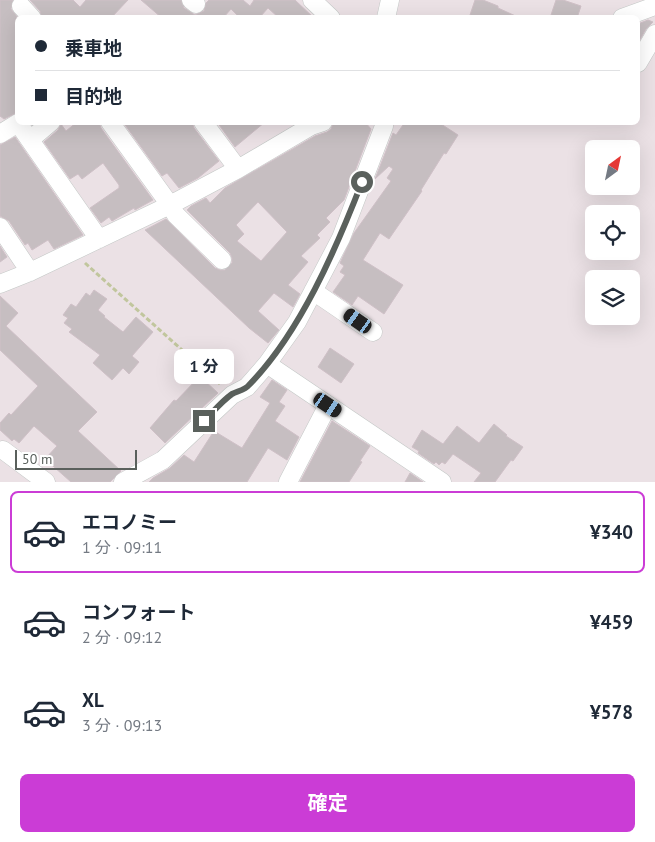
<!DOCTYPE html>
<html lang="ja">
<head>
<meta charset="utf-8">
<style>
	:root { --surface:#fff; --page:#f6f6f7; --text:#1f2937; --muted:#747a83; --line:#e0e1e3; --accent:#cb3cd6 }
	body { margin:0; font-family:"PT Sans","Noto Sans JP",sans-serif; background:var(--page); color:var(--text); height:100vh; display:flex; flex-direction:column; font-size:19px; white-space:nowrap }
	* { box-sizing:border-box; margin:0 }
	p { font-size:16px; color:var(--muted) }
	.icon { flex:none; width:28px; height:28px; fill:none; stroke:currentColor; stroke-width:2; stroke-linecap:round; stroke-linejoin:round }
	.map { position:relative; height:482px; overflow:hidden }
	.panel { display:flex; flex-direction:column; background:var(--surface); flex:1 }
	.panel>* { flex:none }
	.guide { position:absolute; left:15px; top:15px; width:625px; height:110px; border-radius:8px; box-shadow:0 5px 20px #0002; display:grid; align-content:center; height:110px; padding:0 20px; background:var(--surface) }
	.needle { width:32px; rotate:33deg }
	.buttons { position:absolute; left:585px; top:140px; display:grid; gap:10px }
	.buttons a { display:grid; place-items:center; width:55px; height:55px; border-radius:8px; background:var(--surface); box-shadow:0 5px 20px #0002; font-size:25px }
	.scale { position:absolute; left:15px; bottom:12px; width:122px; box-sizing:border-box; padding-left:5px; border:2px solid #5a605c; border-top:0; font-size:14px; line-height:18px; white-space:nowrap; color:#5a605c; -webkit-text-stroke:4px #fff; paint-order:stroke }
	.end { position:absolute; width:22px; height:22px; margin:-11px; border:6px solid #5a605c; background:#fff; box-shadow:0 0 0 2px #fff }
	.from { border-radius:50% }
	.bubble { position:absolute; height:35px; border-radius:8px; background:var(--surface); box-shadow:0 5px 20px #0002; font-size:16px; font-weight:700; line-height:35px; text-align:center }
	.car { position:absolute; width:15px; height:30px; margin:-15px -8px; border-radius:6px; box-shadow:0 0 4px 1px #0007; background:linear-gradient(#222 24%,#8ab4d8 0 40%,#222 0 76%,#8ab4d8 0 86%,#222 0) }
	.guide b { display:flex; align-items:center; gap:18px; height:48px; font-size:19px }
	.guide b+b { border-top:1px solid var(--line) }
	.guide i { width:12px; height:12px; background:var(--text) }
	ul { padding:9px 0 0; list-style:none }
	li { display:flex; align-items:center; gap:15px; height:82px; margin:0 10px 8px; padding:0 10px; border:2px solid transparent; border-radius:8px }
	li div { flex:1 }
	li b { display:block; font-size:19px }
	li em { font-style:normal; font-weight:700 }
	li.current { border-color:var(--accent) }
	li>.icon { width:45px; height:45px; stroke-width:1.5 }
	.button { display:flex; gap:10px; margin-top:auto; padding:10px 20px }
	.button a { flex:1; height:58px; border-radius:8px; background:var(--accent); color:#fff; font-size:20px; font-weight:700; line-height:58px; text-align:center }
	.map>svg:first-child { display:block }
	.building { fill:#c6bec1; stroke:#cfc0c7; fill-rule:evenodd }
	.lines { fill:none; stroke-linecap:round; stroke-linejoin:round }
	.minor-casing { stroke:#c3c8c6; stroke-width:19 }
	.path { stroke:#c1c69d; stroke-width:3; stroke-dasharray:5 2.5; stroke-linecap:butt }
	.minor { stroke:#fff; stroke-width:18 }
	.route { stroke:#5a605c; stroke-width:6 }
</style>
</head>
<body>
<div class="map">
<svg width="655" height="482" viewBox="0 0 655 482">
	<rect width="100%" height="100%" fill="#ebe1e5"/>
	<!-- building -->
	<path class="building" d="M0,0H13L11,9L18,18V112L4,119L0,116Z
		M30,0H73L80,7L86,0H128L111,18H42L40,11Z
		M141,0H181L184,8L195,15L204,11L206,3L209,0H243L250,6L254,0H295L314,18H279L268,8L260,17L261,18H240L231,9L223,18H162Z
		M475,0H483L498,6V8L520,18H469Z
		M556,0H563L581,6L577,18H550Z
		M648,20L653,22L646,29L638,43V24Z
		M77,122H99L101,128L153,200L135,210L134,208L112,221L109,217L101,223L90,208L119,188V185L103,163L82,179L78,174L70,179L44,142L58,130L61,124L66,131Z
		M123,122H192L194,128L219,161L198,178L179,188L167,173L162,176Z
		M217,122H265L235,147Z
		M337,122H365L371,129L344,200L326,218L330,222L317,235L320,238L301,256L308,262L288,285L300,294L293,307L274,293L258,311L279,330L268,343L249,328L145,230L166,219L215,268L220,270H225L232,263V258L230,253L187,210L191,206L206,198L210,203L225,188L315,136L327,132L331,129L333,124ZM258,202L287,232L261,261L237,241L244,234L236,225Z
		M405,122H438L458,135L446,154L444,153L421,190L422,191L389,239L380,233L363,260L403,285L384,314L358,296L352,305L333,292L345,275L340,272L344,266L340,263L354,233L391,181L387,178L393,169L389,166L375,179L393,133L396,135Z
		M15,137L83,235L54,249L48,240L32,250L28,243L25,245L9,221L0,216V145Z
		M0,246L7,257L0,262Z
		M94,290L107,299L98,310L105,316L104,317L123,332L136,317L153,332L132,356L139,362L129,374L123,368L112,380L93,363L100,355L69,332L72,329L64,323L68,318L63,315L71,304L76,307L86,293L90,296Z
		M0,296L18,313L6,326L97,412L78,431L121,471L110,482H71L45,459L57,446L34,426L19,443L14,439L12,441L0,430V423L9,413L11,415L38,386L0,350Z
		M330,348L354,364L341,383L318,367Z
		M197,379L201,383L204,380L218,393L165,443L150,428L174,400L176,401Z
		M272,380L287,390L279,402L285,406L275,421L299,437L287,460L268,448L247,482H149L153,478L170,468L184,455L194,462L214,431L242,448L270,403L260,397Z
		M332,421L370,446L360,461L362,462L349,482H300Z
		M494,424L507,435L506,436L523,447L513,461L511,460L495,482H474L481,473L453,454L445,464L442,462L439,465L436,462L434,464L418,453L419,451L412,447L422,430L443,444L457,426L479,443Z
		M410,473L423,482H405Z"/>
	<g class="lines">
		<defs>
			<path id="minor" d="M191,0L196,4
				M312,0L331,18
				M21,6L32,18
				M386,18L390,0
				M622,18L655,6
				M638,63L655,34
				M110,122L170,205L176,215L222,260
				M203,122L238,169
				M0,134L18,123L99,239
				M31,139L51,122
				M0,227L30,272
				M0,284L30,272L170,205L238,169L311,126L323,122
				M313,291L373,332
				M267,364L442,482
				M3,450L46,482
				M123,482L163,460L232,395L247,387L267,364L297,322L341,238L384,126V122
				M288,482L328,405"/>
		</defs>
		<!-- minor casing -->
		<use href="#minor" class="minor-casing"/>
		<!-- path -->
		<path class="path" d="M85,263L220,384"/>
		<!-- minor -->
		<use href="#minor" class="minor"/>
	</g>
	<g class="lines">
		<!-- route -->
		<path class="route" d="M204,421C213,412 222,401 232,394C238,391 245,390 249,385C300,333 336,249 362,182"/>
	</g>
</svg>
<div class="buttons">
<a><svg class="needle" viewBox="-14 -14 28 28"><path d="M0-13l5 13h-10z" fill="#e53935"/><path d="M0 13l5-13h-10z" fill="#747a83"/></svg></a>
<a><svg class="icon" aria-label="locate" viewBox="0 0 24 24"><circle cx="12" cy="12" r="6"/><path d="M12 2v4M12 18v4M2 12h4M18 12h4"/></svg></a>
<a><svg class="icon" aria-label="layers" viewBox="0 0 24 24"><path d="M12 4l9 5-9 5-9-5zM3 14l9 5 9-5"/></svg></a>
</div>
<div class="scale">50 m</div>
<i class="end from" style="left:362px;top:182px"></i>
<i class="end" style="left:204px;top:421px"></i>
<div class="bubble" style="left:174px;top:349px;width:60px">1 分</div>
<i class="car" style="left:358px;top:321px;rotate:305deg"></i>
<i class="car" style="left:328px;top:405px;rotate:124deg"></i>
<div class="guide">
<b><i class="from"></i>乗車地</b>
<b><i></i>目的地</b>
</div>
</div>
<section class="panel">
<ul>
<li class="current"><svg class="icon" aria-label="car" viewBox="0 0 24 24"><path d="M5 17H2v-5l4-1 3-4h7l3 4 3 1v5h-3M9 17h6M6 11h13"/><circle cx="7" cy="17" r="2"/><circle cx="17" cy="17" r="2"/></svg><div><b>エコノミー</b><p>1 分 · 09:11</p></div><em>¥340</em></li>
<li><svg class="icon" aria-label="car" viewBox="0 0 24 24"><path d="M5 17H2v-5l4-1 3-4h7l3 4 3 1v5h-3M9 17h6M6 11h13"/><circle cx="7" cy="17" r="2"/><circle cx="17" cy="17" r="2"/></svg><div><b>コンフォート</b><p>2 分 · 09:12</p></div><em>¥459</em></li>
<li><svg class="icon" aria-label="car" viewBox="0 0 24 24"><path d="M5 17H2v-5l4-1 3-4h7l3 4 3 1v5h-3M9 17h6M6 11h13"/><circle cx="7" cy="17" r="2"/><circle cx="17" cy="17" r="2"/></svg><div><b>XL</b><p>3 分 · 09:13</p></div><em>¥578</em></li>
</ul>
<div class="button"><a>確定</a></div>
</section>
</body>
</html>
